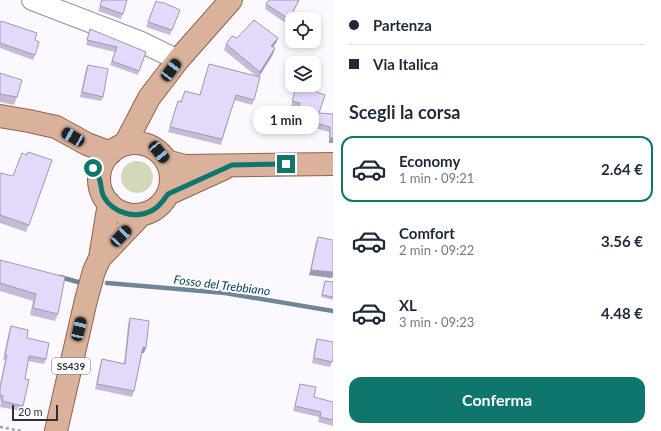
<!DOCTYPE html>
<html lang="it">
<head>
<meta charset="utf-8">
<style>
	:root { --surface:#fff; --page:#f2f2f3; --text:#1f2937; --muted:#747a83; --line:#e0e1e3; --accent:#0f766e }
	body { margin:0; font-family:Lato,sans-serif; background:var(--page); color:var(--text); height:100vh; display:flex; flex-direction:column; font-size:15px; white-space:nowrap }
	* { box-sizing:border-box; margin:0 }
	p { font-size:13px; color:var(--muted) }
	.icon { flex:none; width:22px; height:22px; fill:none; stroke:currentColor; stroke-width:2; stroke-linecap:round; stroke-linejoin:round }
	.map { position:relative; flex:1; overflow:hidden }
	.sheet { display:flex; flex-direction:column; background:var(--surface); width:328px }
	.sheet>* { flex:none }
	.banner { display:grid; align-content:center; height:88px; padding:0 16px; background:var(--surface) }
	.fabs { position:absolute; left:285px; top:12px; display:grid; gap:8px }
	.fabs a { display:grid; place-items:center; width:36px; height:36px; border-radius:8px; background:var(--surface); box-shadow:0 2px 6px #0003; font-size:20px }
	.scale { position:absolute; left:12px; bottom:10px; width:46px; box-sizing:border-box; padding-left:4px; border:2px solid #322f36; border-top:0; font-size:11px; line-height:14px; white-space:nowrap; color:#322f36; -webkit-text-stroke:3px #fff; paint-order:stroke }
	.end { position:absolute; width:18px; height:18px; margin:-9px; border:5px solid #0f766e; background:#fff; box-shadow:0 0 0 2px #fff }
	.from { border-radius:50% }
	.bubble { position:absolute; height:28px; border-radius:12px; background:var(--surface); box-shadow:0 2px 6px #0003; font-size:13px; font-weight:700; line-height:28px; text-align:center }
	.car { position:absolute; width:12px; height:24px; margin:-12px -6px; border-radius:5px; box-shadow:0 0 3px 1px #0007; background:linear-gradient(#222 24%,#8ab4d8 0 40%,#222 0 76%,#8ab4d8 0 86%,#222 0) }
	.banner b { display:flex; align-items:center; gap:14px; height:38px; font-size:15px }
	.banner b+b { border-top:1px solid var(--line) }
	.banner i { width:10px; height:10px; background:var(--text) }
	ul { padding:0; list-style:none }
	li { display:flex; align-items:center; gap:12px; height:66px; margin:0 8px 6px; padding:0 8px; border:2px solid transparent; border-radius:12px }
	li div { flex:1 }
	li b { display:block; font-size:15px }
	li em { font-style:normal; font-weight:700 }
	li.selected { border-color:var(--accent) }
	li>.icon { width:36px; height:36px; stroke-width:1.5 }
	h2 { padding:0 16px; font-size:18px; line-height:48px }
	.primary-button { display:flex; gap:8px; margin-top:auto; padding:8px 16px }
	.primary-button a { flex:1; height:46px; border-radius:12px; background:var(--accent); color:#fff; font-size:16px; font-weight:700; line-height:46px; text-align:center }
	main { display:flex; flex:1; min-height:0 }
	.map>svg:first-child { display:block }
	.green { fill:#d4d8ba }
	.lines { fill:none; stroke-linecap:round; stroke-linejoin:round }
	.stream { stroke:#708597; stroke-width:4.5 }
	.minor-casing { stroke:#958e9f; stroke-width:22 }
	.major-casing { stroke:#8f634d; stroke-width:24 }
	.path { stroke:#a4a2a7; stroke-width:2.5; stroke-dasharray:3 3; stroke-linecap:butt }
	.minor { stroke:#fff; stroke-width:20 }
	.major { stroke:#dab29b; stroke-width:22 }
	.wall { fill:#c5bbd8 }
	.shaded-wall { fill:#a098b0 }
	.building { fill:#e5d9fb; stroke:#a098b0 }
	.route { stroke:#0f766e; stroke-width:5 }
	.labels { text-anchor:middle; dominant-baseline:central; stroke-width:4; stroke-linejoin:round; paint-order:stroke }
	.shield { fill:#fff; stroke:#706d72; stroke-width:1 }
	.shield-label { font-size:10px; font-weight:bold; fill:#322f36 }
	.water-label { font-size:12px; font-style:italic; fill:#003a58; stroke:#fff }
</style>
</head>
<body>
<main>
<div class="map">
<svg width="333" height="431" viewBox="0 0 333 431">
	<rect width="100%" height="100%" fill="#fbf9fd"/>
	<!-- green -->
	<path class="green" d="M121 177a16 16 0 1 1 32 0a16 16 0 1 1-32 0Z"/>
	<g class="lines">
		<!-- stream -->
		<path class="stream" d="M60,277L78,282
			M107,283L225,293L333,311"/>
		<defs>
			<path id="minor" d="M32,0L139,41L178,60"/>
			<path id="major" d="M0,116L29,121L56,127L87,144L111,153
				M99 179a36 36 0 1 1 72 0a36 36 0 1 1-72 0Z
				M125,144L149,98L178,60L231,0
				M166,161L185,166L333,164
				M168,194L225,168
				M100,258L109,203
				M56,431L86,300L94,271L100,258L141,215"/>
		</defs>
		<!-- minor casing -->
		<use href="#minor" class="minor-casing"/>
		<!-- major casing -->
		<use href="#major" class="major-casing"/>
		<!-- path -->
		<path class="path" d="M0,427L22,431"/>
		<!-- minor -->
		<use href="#minor" class="minor"/>
		<!-- major -->
		<use href="#major" class="major"/>
	</g>
	<!-- wall -->
	<path class="wall" d="M99,0H127L121,19L98,11L102,1Z
		M299,0L287,24L265,9L266,4Z
		M156,1L180,10L170,35L146,27Z
		M0,23L35,40V55L33,60L0,48Z
		M90,29L146,52L138,75L110,65L115,52L86,45Z
		M237,38H278L276,43L273,47L275,48L273,54L259,77L254,100L252,105L234,100L221,145L168,132L178,101L181,102L185,91L200,95L209,64L256,76L224,50L226,44Z
		M88,65L103,97L101,101L80,97L86,69Z
		M0,73L17,97L14,105L0,102Z
		M297,85L319,113L333,114V143H329V132L293,122L298,108L291,106Z
		M27,155L52,160L26,232L0,223V173L13,176Z
		M318,237L332,278L309,275L316,242Z
		M0,260L58,314L55,321L30,315L33,301L0,291Z
		M325,281L333,282V300L321,297Z
		M130,318L144,353H142L134,391L132,397L95,389L100,365L102,359L124,364L128,324Z
		M11,326L27,338L46,359L44,364L28,361L25,379L23,406L22,411L0,407L1,401H0V384L5,360H3L9,331Z
		M317,339L332,362L330,367L312,363L315,345Z
		M300,384L314,397L333,402V426L318,422L319,417L293,411L299,388Z"/>
	<!-- shaded-wall -->
	<path class="shaded-wall" d="M299,0L298,3L287,24L289,19Z
		M278,38L276,43L269,51L271,46Z
		M275,48L273,54L258,78L260,72Z
		M330,138H333V143H329Z
		M311,270L333,272V276L332,278L309,275Z
		M143,347L146,348L144,353H141Z"/>
	<!-- building -->
	<path class="building" d="M102,0H127L123,14L100,6Z
		M269,0H299L289,19L266,4Z
		M156,1L161,3L162,2L180,10L172,30L148,22Z
		M254,20L278,38L271,46L275,48L260,72L226,44L232,36L237,38Z
		M1,21L37,33L35,40L39,42L35,55L0,43V23Z
		M90,29L146,52L139,71L112,61L117,47L87,40Z
		M209,64L260,77L254,100L236,95L222,139L170,127L178,101L181,102L185,91L200,95Z
		M88,65L108,69L103,97L82,92Z
		M0,73L22,80L17,97L0,94Z
		M297,85L325,95L319,113L333,114V138H330V127L295,117L300,103L292,101Z
		M28,152L52,160L29,225L0,215V173L13,176L22,153L27,155Z
		M318,237L333,240V272L311,270Z
		M0,260L65,277L58,314L33,308L36,294L0,283Z
		M325,281L333,282V297L322,295Z
		M130,318L149,321L146,348L143,347L134,391L97,384L102,359L125,364Z
		M11,326L28,330L27,338L49,343L46,359L29,356L25,379L29,380L23,406L2,401L3,396L0,395V388L7,355H5Z
		M317,339L333,342V358L332,362L314,358Z
		M300,384L316,387L314,397L333,402V420L320,417L321,412L295,406Z"/>
	<g class="lines">
		<!-- route -->
		<path class="route" d="M93,168C95,170 97,173 98,176C102,182 100,190 104,197C113,213 136,220 153,210C160,206 163,201 168,194L232,165L286,164"/>
	</g>
	<g class="labels">
		<!-- shield labels -->
		<rect class="shield" x="52" y="358" width="38" height="16" rx="3"/>
		<g class="shield-label">
			<text x="71" y="366">SS439</text>
		</g>
		<!-- water labels -->
		<g class="water-label">
			<text transform="translate(222 285) rotate(7)">Fosso del Trebbiano</text>
		</g>
	</g>
</svg>
<div class="fabs">
<a><svg class="icon" aria-label="locate" viewBox="0 0 24 24"><circle cx="12" cy="12" r="6"/><path d="M12 2v4M12 18v4M2 12h4M18 12h4"/></svg></a>
<a><svg class="icon" aria-label="layers" viewBox="0 0 24 24"><path d="M12 4l9 5-9 5-9-5zM3 14l9 5 9-5"/></svg></a>
</div>
<div class="scale">20 m</div>
<i class="end from" style="left:93px;top:168px"></i>
<i class="end" style="left:286px;top:164px"></i>
<div class="bubble" style="left:253px;top:106px;width:66px">1 min</div>
<i class="car" style="left:171px;top:70px;rotate:37deg"></i>
<i class="car" style="left:73px;top:137px;rotate:300deg"></i>
<i class="car" style="left:159px;top:152px;rotate:141deg"></i>
<i class="car" style="left:121px;top:236px;rotate:43deg"></i>
<i class="car" style="left:79px;top:329px;rotate:13deg"></i>
</div>
<section class="sheet">
<div class="banner">
<b><i class="from"></i>Partenza</b>
<b><i></i>Via Italica</b>
</div>
<h2>Scegli la corsa</h2>
<ul>
<li class="selected"><svg class="icon" aria-label="car" viewBox="0 0 24 24"><path d="M5 17H2v-5l4-1 3-4h7l3 4 3 1v5h-3M9 17h6M6 11h13"/><circle cx="7" cy="17" r="2"/><circle cx="17" cy="17" r="2"/></svg><div><b>Economy</b><p>1 min · 09:21</p></div><em>2.64 €</em></li>
<li><svg class="icon" aria-label="car" viewBox="0 0 24 24"><path d="M5 17H2v-5l4-1 3-4h7l3 4 3 1v5h-3M9 17h6M6 11h13"/><circle cx="7" cy="17" r="2"/><circle cx="17" cy="17" r="2"/></svg><div><b>Comfort</b><p>2 min · 09:22</p></div><em>3.56 €</em></li>
<li><svg class="icon" aria-label="car" viewBox="0 0 24 24"><path d="M5 17H2v-5l4-1 3-4h7l3 4 3 1v5h-3M9 17h6M6 11h13"/><circle cx="7" cy="17" r="2"/><circle cx="17" cy="17" r="2"/></svg><div><b>XL</b><p>3 min · 09:23</p></div><em>4.48 €</em></li>
</ul>
<div class="primary-button"><a>Conferma</a></div>
</section>
</main>
</body>
</html>
